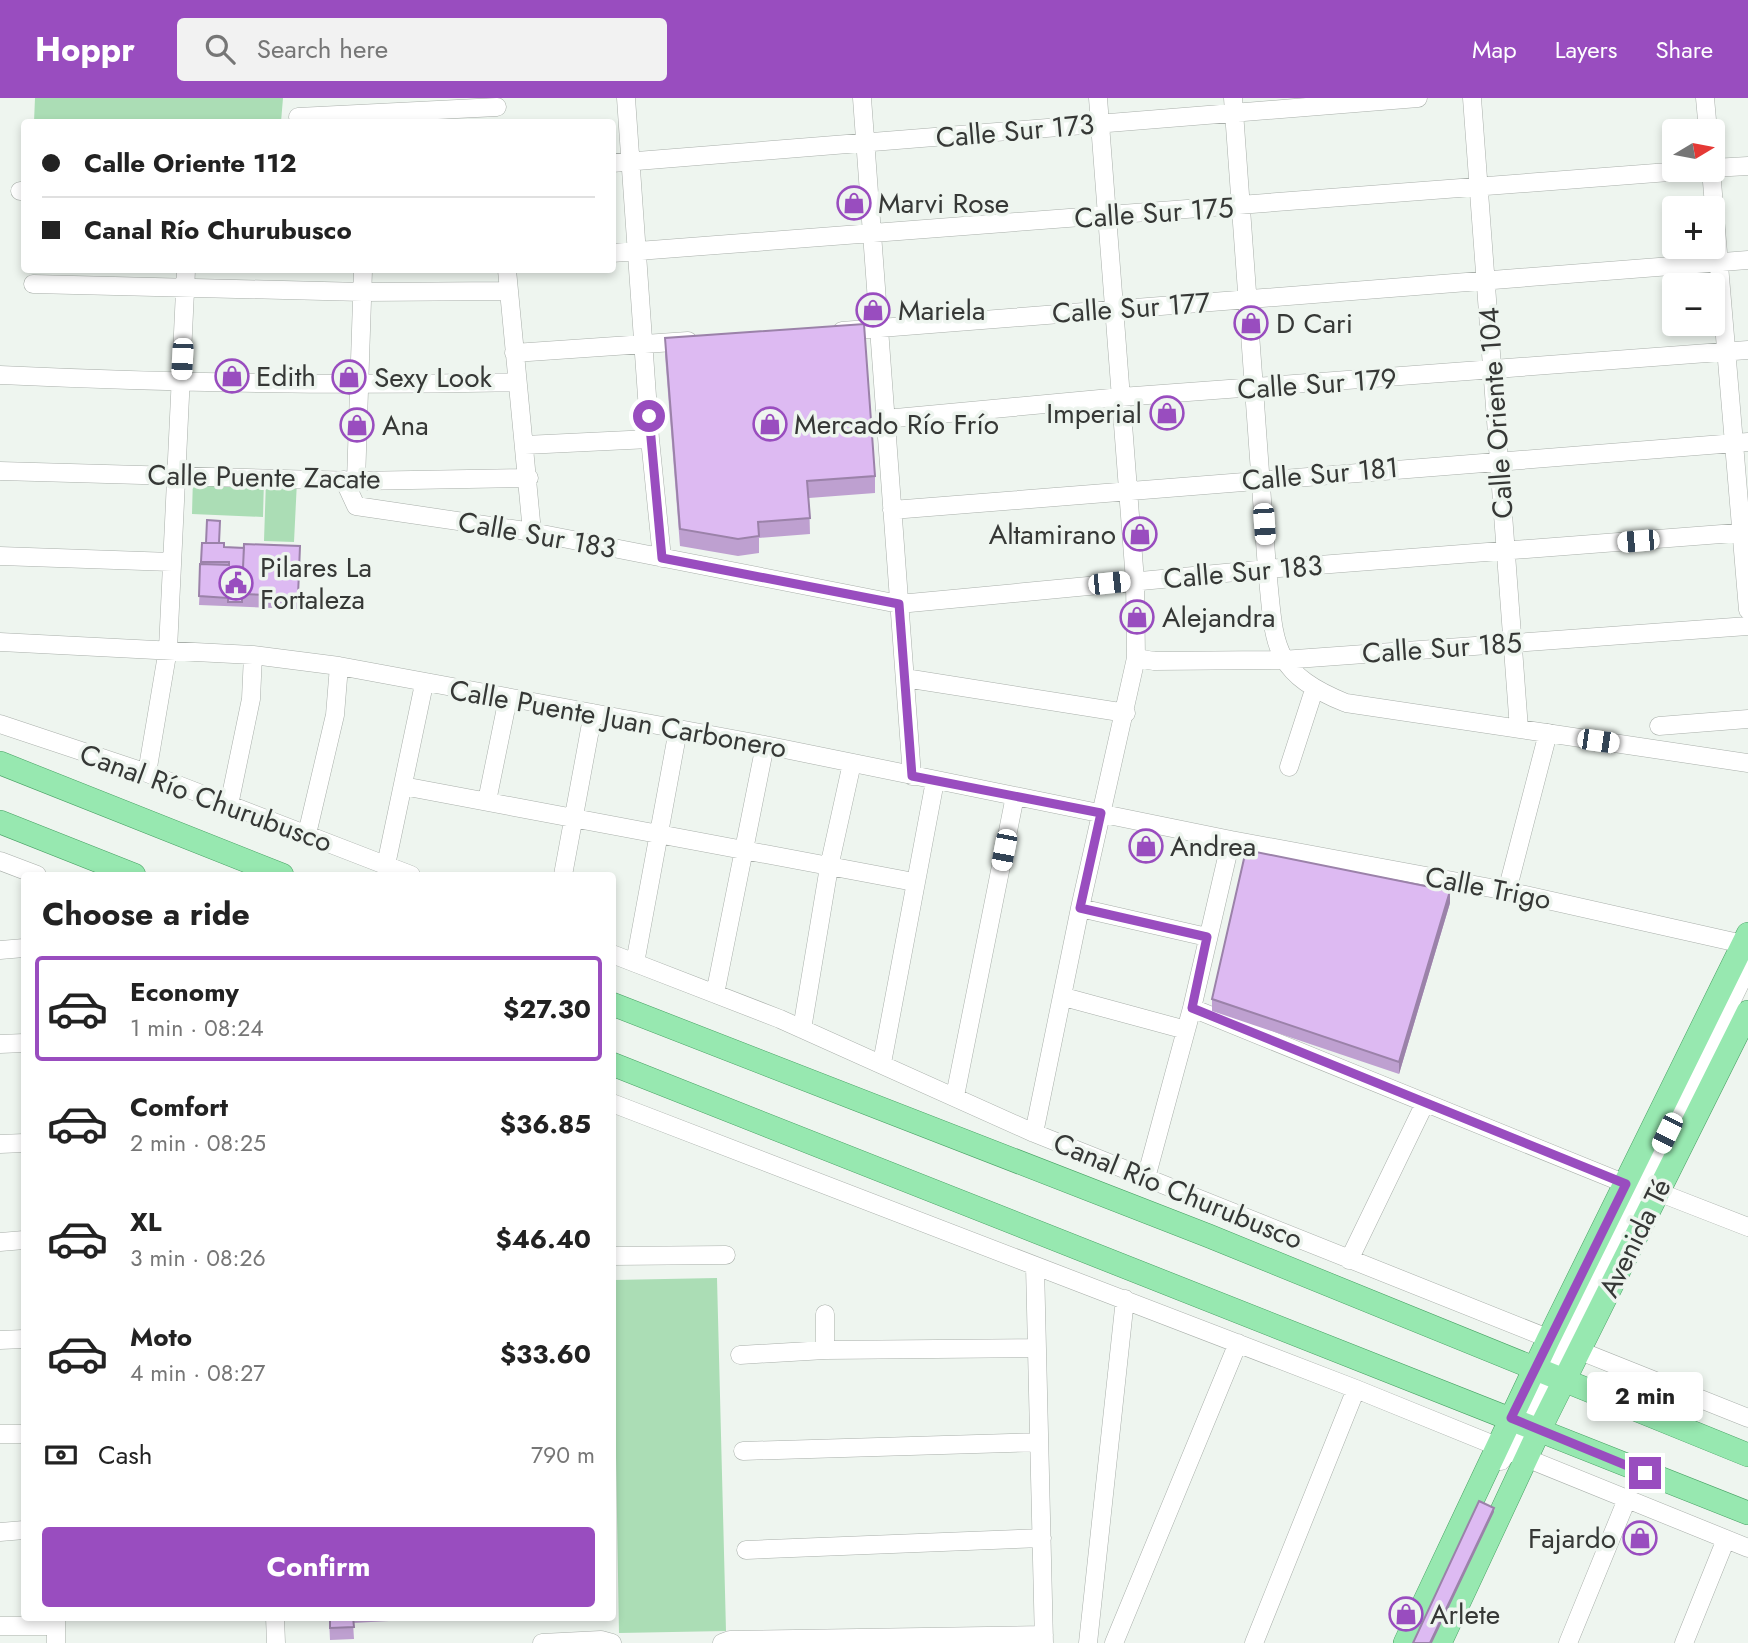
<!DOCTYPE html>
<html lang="en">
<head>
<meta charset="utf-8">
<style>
	:root { --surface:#fff; --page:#f2f2f2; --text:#222; --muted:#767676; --line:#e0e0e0; --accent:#994dbf }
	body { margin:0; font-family:Jost,sans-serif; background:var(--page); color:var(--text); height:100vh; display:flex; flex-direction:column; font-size:26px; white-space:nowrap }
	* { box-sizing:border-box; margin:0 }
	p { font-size:23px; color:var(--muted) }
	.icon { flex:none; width:38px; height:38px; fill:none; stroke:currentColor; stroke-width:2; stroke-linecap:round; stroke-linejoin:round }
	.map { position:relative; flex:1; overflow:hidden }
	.sheet { position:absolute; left:21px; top:774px; width:595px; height:749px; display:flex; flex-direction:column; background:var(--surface); border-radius:7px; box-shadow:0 4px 10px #0003 }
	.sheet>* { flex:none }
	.hud { position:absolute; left:21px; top:21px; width:595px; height:154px; border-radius:7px; box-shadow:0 4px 10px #0003; display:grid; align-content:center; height:154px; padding:0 21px; background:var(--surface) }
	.needle { width:46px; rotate:80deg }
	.controls { position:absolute; left:1662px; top:21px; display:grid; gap:14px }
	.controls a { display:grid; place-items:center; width:63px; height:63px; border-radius:7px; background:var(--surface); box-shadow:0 4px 10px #0003; font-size:35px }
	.end { position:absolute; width:32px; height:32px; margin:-16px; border:9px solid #994dbf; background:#fff; box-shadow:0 0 0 4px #fff }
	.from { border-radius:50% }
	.bubble { position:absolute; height:49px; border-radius:7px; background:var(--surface); box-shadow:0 4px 10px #0003; font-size:23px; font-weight:700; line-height:49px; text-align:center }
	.car { position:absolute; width:21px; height:42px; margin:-21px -10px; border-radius:9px; box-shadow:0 0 5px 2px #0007; background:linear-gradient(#fff 24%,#345 0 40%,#fff 0 76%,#345 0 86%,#fff 0) }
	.hud b { display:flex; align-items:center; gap:24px; height:66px; font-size:26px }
	.hud b+b { border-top:2px solid var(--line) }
	.hud i { width:18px; height:18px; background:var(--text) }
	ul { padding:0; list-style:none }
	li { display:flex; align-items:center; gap:21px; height:105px; margin:0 14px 10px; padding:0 7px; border:4px solid transparent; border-radius:7px }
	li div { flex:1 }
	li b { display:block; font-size:26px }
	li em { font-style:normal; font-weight:700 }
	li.on { border-color:var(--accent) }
	li>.icon { width:63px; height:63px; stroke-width:1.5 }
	h2 { padding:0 21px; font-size:32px; line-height:84px }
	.pay { display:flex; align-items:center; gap:18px; height:77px; padding:0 21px; font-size:26px }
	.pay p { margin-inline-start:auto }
	.primary-button { display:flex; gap:14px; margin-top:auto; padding:14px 21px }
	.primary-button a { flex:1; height:80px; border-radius:7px; background:var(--accent); color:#fff; font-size:28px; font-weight:700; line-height:80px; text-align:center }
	header { display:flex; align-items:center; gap:42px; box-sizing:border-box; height:98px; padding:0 35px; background:var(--accent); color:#fff }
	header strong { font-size:33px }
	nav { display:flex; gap:38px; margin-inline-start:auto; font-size:24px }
	.search { width:490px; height:63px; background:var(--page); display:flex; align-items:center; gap:18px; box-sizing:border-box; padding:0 24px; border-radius:7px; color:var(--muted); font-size:26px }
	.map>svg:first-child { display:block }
	.green { fill:#abddb5 }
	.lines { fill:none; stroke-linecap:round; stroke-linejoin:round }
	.minor-casing { stroke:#a9afaa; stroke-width:19 }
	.major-casing { stroke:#48a164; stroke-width:24 }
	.minor { stroke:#fff; stroke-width:18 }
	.major { stroke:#97e8b0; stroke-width:23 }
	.wall { fill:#bea0d0 }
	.shaded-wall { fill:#9b82a9 }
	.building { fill:#ddbaf2; stroke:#9b82a9; stroke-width:2 }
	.route { stroke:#994dbf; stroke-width:9 }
	.labels { text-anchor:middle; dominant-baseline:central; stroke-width:7; stroke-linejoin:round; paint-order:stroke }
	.street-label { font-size:28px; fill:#363836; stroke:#eef5ef }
	.poi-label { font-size:28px; fill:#363836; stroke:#eef5ef; text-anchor:start }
</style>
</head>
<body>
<header>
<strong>Hoppr</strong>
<div class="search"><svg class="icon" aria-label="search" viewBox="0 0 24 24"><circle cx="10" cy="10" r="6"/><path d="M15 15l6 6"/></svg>Search here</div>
<nav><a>Map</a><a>Layers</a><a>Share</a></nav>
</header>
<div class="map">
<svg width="1748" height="1545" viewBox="0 0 1748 1545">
	<rect width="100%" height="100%" fill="#eef5ef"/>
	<!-- green -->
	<path class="green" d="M35,0H283L281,24H34Z
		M193,379L264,381L263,419L192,416Z
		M266,382L297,383L294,444L264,443Z
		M717,1180L726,1533L619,1535L613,1182Z"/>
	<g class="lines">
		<defs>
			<path id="minor" d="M626,0L650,341L662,460
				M862,0L912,678
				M1233,0L1267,471C1275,545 1269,574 1346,605L1748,665
				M1472,0L1519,631
				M1705,0L1708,33
				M298,19L497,9
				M612,65L1418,0
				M1713,70L1748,68
				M1711,72L1748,512
				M20,93H24
				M612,155L1695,72
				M507,172L532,434
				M33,186L363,194L508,193
				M842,233L1748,162
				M514,255L688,243
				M0,277C173,285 344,288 517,284
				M885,321L1121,299L1748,252
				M525,347L650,341
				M0,373L356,383L529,380
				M344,382L356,408L532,434L899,506L1267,471L1748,434
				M356,383L363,172
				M892,412L1748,344
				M0,458L172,464
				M0,544L253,557L339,568L765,647L1231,742L1507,793L1743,846
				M1136,560L1154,563L1282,562L1748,528
				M905,580L1126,615
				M0,626L147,675L411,777
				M1659,628L1748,621
				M1289,669L1314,592
				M147,675L168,551L186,172
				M403,688L914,784
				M487,703L508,600
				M229,707L251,601L253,557
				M307,736L335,617L339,568
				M0,763L37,777
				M386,767L424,586
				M563,777L593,615
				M1507,793L1548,635
				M1080,810L1207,839
				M0,852L24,850
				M612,856L780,921L1034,1035L1748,1320
				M635,865L678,632
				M715,896L765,647
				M1064,899L1186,932
				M1192,910L1626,1086
				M802,931L829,769L852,665
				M0,946L24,945
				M882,965L935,683
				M955,998L1015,698
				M612,1005L1356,1291L1748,1450
				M1034,1035L1080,810L1136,560L1135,483L1098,0
				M0,1046L24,1045
				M1146,1080L1192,910L1231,742
				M1658,1094L1748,1129
				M0,1144L24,1142
				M612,1158L726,1157
				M1349,1162L1425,1005
				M1035,1168L1044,1545
				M0,1242L24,1241
				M825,1252V1216
				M740,1257L825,1252L1036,1250
				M0,1336H24
				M743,1353L1039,1344
				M1501,1363L1526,1327L1748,869
				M0,1434L24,1432
				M746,1452L1042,1440
				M56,1519V1545
				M275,1519L276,1545
				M0,1528H56
				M542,1545L601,1542L612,1545
				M722,1545L730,1542L1044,1537
				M1088,1545L1125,1201
				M1114,1545L1238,1245
				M1254,1545L1356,1291
				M1568,1545L1627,1401
				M1684,1545L1726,1441"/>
			<path id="major" d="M0,665L282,777
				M0,724L134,777
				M612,906L1209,1138L1748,1357
				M612,966L1748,1415
				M1405,1545L1548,1242L1748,836
				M1440,1545L1539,1333L1748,914"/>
		</defs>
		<!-- minor casing -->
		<use href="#minor" class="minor-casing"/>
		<!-- major casing -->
		<use href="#major" class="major-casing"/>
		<!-- minor -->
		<use href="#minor" class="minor"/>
		<!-- major -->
		<use href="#major" class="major"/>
	</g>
	<!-- wall -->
	<path class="wall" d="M665,240L875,378V395L809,400L810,436L759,440V455L738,458L680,448L665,257Z
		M202,445H219L224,449L300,461L298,511L199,507Z
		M1450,805L1399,976L1212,913V901Z
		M289,1519H389V1523L353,1525L354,1541L330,1542L329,1520L289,1522Z"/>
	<!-- shaded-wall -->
	<path class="shaded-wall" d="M1450,793V805L1399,976V964Z
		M1494,1410V1414L1432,1545H1430Z"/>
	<!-- building -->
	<path class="building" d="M864,226L875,378L807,383L810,420L758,424L759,438L738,441L680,431L665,240Z
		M207,422L220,423L219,445H206Z
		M202,445H224V449L244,450L242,487H228V500L199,498L200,466L229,467V464H201Z
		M244,446L300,448L298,498L242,496Z
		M228,491H242V504H228Z
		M1246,752L1450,793L1399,964L1212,901Z
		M1479,1403L1494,1410L1430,1545H1413Z
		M330,1519H353L354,1529L330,1530Z"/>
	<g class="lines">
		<!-- route -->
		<path class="route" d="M649,318L662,460L899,506L912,678L1101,715L1080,810L1207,839L1192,910L1626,1086L1511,1320L1645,1375"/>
	</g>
	<!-- icons -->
	<defs>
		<symbol id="shop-ring" viewBox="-11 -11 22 22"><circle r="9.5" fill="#eef5ef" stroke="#994dbf" stroke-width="1.5"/><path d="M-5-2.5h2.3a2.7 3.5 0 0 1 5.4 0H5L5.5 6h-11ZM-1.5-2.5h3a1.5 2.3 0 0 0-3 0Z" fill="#994dbf"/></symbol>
		<symbol id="civic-ring" viewBox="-11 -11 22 22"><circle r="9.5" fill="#eef5ef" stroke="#994dbf" stroke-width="1.5"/><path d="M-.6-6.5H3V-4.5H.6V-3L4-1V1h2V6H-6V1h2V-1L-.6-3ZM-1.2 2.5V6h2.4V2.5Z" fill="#994dbf"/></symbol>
	</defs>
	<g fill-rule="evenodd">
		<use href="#shop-ring" x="835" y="86" width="38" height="38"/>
		<use href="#shop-ring" x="854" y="193" width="38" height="38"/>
		<use href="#shop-ring" x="1232" y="206" width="38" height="38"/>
		<use href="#shop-ring" x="213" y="259" width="38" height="38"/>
		<use href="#shop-ring" x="330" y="260" width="38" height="38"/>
		<use href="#shop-ring" x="1148" y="296" width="38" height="38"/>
		<use href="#shop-ring" x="751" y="307" width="38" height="38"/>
		<use href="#shop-ring" x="338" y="308" width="38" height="38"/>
		<use href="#shop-ring" x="1121" y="417" width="38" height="38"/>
		<use href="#civic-ring" x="217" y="466" width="38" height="38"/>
		<use href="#shop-ring" x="1118" y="500" width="38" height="38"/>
		<use href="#shop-ring" x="1127" y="729" width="38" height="38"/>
		<use href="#shop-ring" x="1621" y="1421" width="38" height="38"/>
		<use href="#shop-ring" x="1387" y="1497" width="38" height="38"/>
	</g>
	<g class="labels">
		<!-- street labels -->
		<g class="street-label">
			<text transform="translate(1015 33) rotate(-5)">Calle Sur 173</text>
			<text transform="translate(1154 115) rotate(-4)">Calle Sur 175</text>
			<text transform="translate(1131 210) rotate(-4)">Calle Sur 177</text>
			<text transform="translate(1317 286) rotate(-4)">Calle Sur 179</text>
			<text transform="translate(1496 315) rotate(-94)">Calle Oriente 104</text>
			<text transform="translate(1320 376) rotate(-5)">Calle Sur 181</text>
			<text transform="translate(264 379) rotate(1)">Calle Puente Zacate</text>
			<text transform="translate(537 437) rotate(10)">Calle Sur 183</text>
			<text transform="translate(1243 474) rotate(-5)">Calle Sur 183</text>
			<text transform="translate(1442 550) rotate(-4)">Calle Sur 185</text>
			<text transform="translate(618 621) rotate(10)">Calle Puente Juan Carbonero</text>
			<text transform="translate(206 700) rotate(20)">Canal Río Churubusco</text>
			<text transform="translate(1488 790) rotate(11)">Calle Trigo</text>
			<text transform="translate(1178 1093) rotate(22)">Canal Río Churubusco</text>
			<text transform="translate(1635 1140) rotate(-64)">Avenida Té</text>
		</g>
		<!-- poi labels -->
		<g class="poi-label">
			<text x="878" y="105">Marvi Rose</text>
			<text x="898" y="212">Mariela</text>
			<text x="1276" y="225">D Cari</text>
			<text x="256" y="278">Edith</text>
			<text x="374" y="279">Sexy Look</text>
			<text x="1142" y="315" text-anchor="end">Imperial</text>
			<text x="794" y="326">Mercado Río Frío</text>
			<text x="382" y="327">Ana</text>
			<text x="1116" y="436" text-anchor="end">Altamirano</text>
			<text x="260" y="469">Pilares La<tspan x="260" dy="32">Fortaleza</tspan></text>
			<text x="1162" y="519">Alejandra</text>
			<text x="1170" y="748">Andrea</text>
			<text x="1616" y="1440" text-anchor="end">Fajardo</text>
			<text x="1430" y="1516">Arlete</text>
		</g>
	</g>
</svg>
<div class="controls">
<a><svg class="needle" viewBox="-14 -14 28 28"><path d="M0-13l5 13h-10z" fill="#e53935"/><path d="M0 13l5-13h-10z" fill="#767676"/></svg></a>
<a>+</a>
<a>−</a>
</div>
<i class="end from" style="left:649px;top:318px"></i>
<i class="end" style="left:1645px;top:1375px"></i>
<div class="bubble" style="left:1587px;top:1274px;width:116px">2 min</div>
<i class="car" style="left:182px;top:261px;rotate:183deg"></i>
<i class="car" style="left:1264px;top:426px;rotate:176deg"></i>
<i class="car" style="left:1638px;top:443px;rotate:265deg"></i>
<i class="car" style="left:1109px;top:485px;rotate:84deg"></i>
<i class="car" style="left:1598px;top:643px;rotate:98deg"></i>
<i class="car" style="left:1004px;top:752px;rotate:191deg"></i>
<i class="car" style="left:1667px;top:1035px;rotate:206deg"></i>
<div class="hud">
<b><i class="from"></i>Calle Oriente 112</b>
<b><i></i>Canal Río Churubusco</b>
</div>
<section class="sheet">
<h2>Choose a ride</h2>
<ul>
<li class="on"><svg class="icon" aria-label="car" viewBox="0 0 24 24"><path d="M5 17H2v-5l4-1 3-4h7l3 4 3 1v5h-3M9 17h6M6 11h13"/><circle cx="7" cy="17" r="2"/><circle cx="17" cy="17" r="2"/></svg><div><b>Economy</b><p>1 min · 08:24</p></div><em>$27.30</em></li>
<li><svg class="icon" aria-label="car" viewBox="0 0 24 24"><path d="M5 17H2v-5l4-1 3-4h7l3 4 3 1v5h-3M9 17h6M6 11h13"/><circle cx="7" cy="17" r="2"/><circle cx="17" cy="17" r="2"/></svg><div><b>Comfort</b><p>2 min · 08:25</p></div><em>$36.85</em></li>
<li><svg class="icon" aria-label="car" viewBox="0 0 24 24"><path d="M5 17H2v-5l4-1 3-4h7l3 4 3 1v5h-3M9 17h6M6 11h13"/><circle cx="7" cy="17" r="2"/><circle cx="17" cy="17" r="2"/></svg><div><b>XL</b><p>3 min · 08:26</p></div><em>$46.40</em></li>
<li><svg class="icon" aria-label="car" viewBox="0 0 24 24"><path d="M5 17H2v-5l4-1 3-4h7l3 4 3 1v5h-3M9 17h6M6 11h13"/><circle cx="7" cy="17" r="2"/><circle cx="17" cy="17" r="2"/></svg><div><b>Moto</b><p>4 min · 08:27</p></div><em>$33.60</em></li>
</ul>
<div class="pay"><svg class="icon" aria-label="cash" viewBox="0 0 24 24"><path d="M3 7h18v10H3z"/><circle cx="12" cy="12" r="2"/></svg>Cash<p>790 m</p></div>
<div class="primary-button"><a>Confirm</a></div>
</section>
</div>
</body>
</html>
